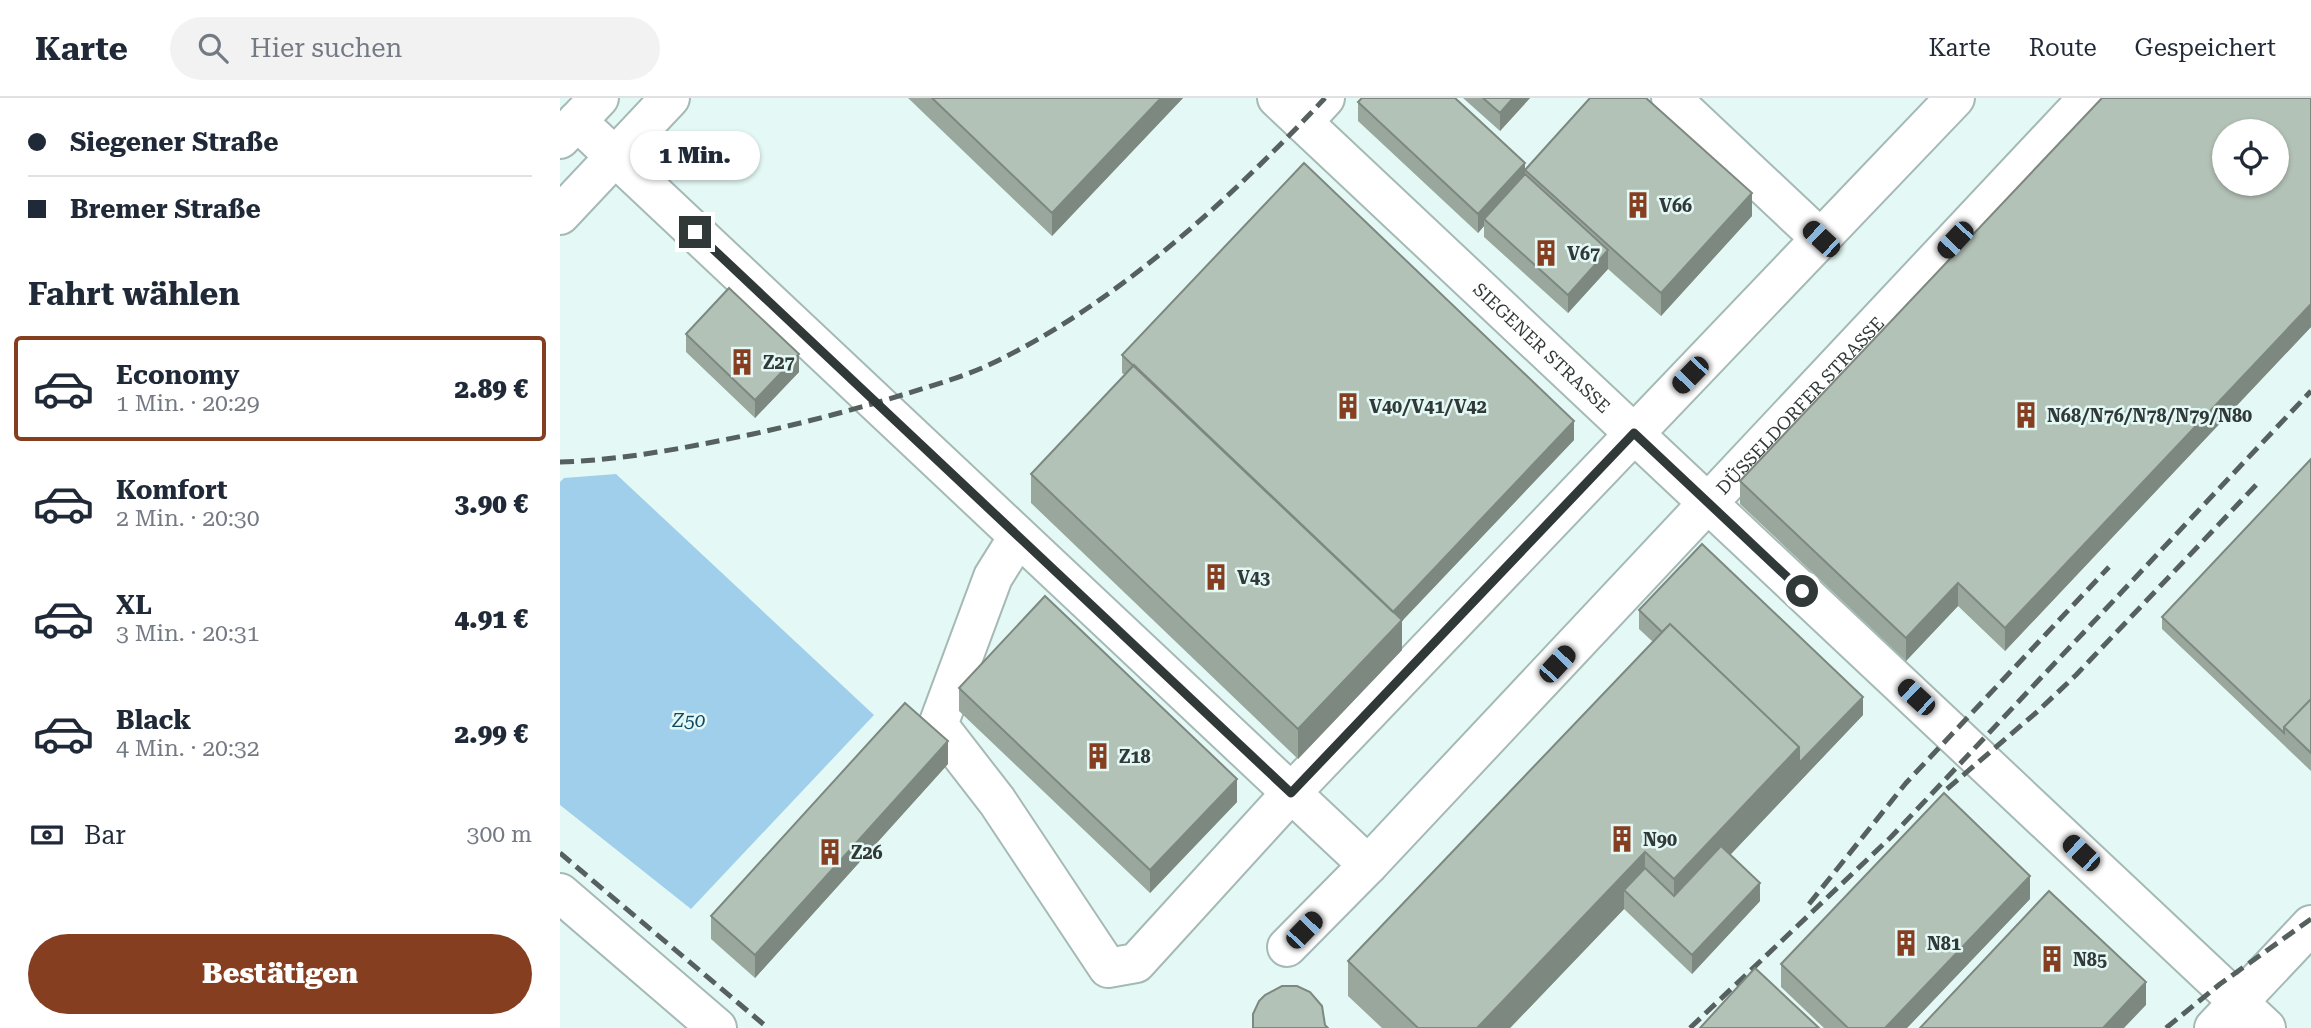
<!DOCTYPE html>
<html lang="de">
<head>
<meta charset="utf-8">
<style>
	:root { --surface:#fff; --page:#f2f2f3; --text:#1f2937; --muted:#747a83; --line:#e0e1e3; --accent:#863e20 }
	body { margin:0; font-family:"Roboto Serif",serif; background:var(--page); color:var(--text); height:100vh; display:flex; flex-direction:column; font-size:26px; white-space:nowrap }
	* { box-sizing:border-box; margin:0 }
	p { font-size:23px; color:var(--muted) }
	.icon { flex:none; width:38px; height:38px; fill:none; stroke:currentColor; stroke-width:2; stroke-linecap:round; stroke-linejoin:round }
	.map { position:relative; flex:1; overflow:hidden }
	.sheet { display:flex; flex-direction:column; background:var(--surface); width:560px }
	.sheet>* { flex:none }
	.banner { display:grid; align-content:center; height:154px; padding:0 28px; background:var(--surface) }
	.tools { position:absolute; left:1652px; top:21px; display:grid; gap:14px }
	.tools a { display:grid; place-items:center; width:77px; height:77px; border-radius:50%; background:var(--surface); box-shadow:0 2px 5px #0004; font-size:35px }
	.end { position:absolute; width:32px; height:32px; margin:-16px; border:9px solid #313938; background:#fff; box-shadow:0 0 0 4px #fff }
	.from { border-radius:50% }
	.bubble { position:absolute; height:49px; border-radius:24px; background:var(--surface); box-shadow:0 2px 5px #0004; font-size:23px; font-weight:800; line-height:49px; text-align:center }
	.car { position:absolute; width:21px; height:42px; margin:-21px -10px; border-radius:9px; box-shadow:0 0 5px 2px #0007; background:linear-gradient(#222 24%,#8ab4d8 0 40%,#222 0 76%,#8ab4d8 0 86%,#222 0) }
	.banner b { display:flex; align-items:center; gap:24px; height:66px; font-size:26px }
	.banner b+b { border-top:2px solid var(--line) }
	.banner i { width:18px; height:18px; background:var(--text) }
	ul { padding:0; list-style:none }
	li { display:flex; align-items:center; gap:21px; height:105px; margin:0 14px 10px; padding:0 14px; border:4px solid transparent; border-radius:7px }
	li div { flex:1 }
	li b { display:block; font-size:26px }
	li em { font-style:normal; font-weight:800 }
	li.on { border-color:var(--accent) }
	li>.icon { width:63px; height:63px; stroke-width:1.5 }
	h2 { padding:0 28px; font-size:32px; line-height:84px }
	.pay { display:flex; align-items:center; gap:18px; height:77px; padding:0 28px; font-size:26px }
	.pay p { margin-inline-start:auto }
	.primary-button { display:flex; gap:14px; margin-top:auto; padding:14px 28px }
	.primary-button a { flex:1; height:80px; border-radius:42px; background:var(--accent); color:#fff; font-size:28px; font-weight:800; line-height:80px; text-align:center }
	header { display:flex; align-items:center; gap:42px; box-sizing:border-box; height:98px; padding:0 35px; background:var(--surface); border-bottom:2px solid var(--line) }
	header strong { font-size:33px }
	nav { display:flex; gap:38px; margin-inline-start:auto; font-size:24px }
	.search { width:490px; height:63px; background:var(--page); display:flex; align-items:center; gap:18px; box-sizing:border-box; padding:0 24px; border-radius:38px; color:var(--muted); font-size:26px }
	main { display:flex; flex:1; min-height:0 }
	.map>svg:first-child { display:block }
	.water { fill:#a0cfec }
	.lines { fill:none; stroke-linecap:round; stroke-linejoin:round }
	.minor-casing { stroke:#a5b9b5; stroke-width:42 }
	.minor { stroke:#fff; stroke-width:38 }
	.rail { stroke:#56605f; stroke-width:5; stroke-dasharray:14 7; stroke-linecap:butt }
	.wall { fill:#9aa79d }
	.shaded-wall { fill:#7d8880 }
	.building { fill:#b3c2b7; stroke:#7d8880; stroke-width:2; fill-rule:evenodd }
	.route { stroke:#313938; stroke-width:9 }
	.labels { text-anchor:middle; dominant-baseline:central; stroke-width:5; stroke-linejoin:round; paint-order:stroke }
	.poi-label { font-size:18px; font-weight:bold; fill:#313938; stroke:#e4f9f5; text-anchor:start }
	.street-label { font-size:18px; fill:#313938; stroke:#e4f9f5 }
	.water-label { font-size:19px; font-style:italic; fill:#0d4865; stroke:#e4f9f5 }
</style>
</head>
<body>
<header>
<strong>Karte</strong>
<div class="search"><svg class="icon" aria-label="search" viewBox="0 0 24 24"><circle cx="10" cy="10" r="6"/><path d="M15 15l6 6"/></svg>Hier suchen</div>
<nav><a>Karte</a><a>Route</a><a>Gespeichert</a></nav>
</header>
<main>
<section class="sheet">
<div class="banner">
<b><i class="from"></i>Siegener Straße</b>
<b><i></i>Bremer Straße</b>
</div>
<h2>Fahrt wählen</h2>
<ul>
<li class="on"><svg class="icon" aria-label="car" viewBox="0 0 24 24"><path d="M5 17H2v-5l4-1 3-4h7l3 4 3 1v5h-3M9 17h6M6 11h13"/><circle cx="7" cy="17" r="2"/><circle cx="17" cy="17" r="2"/></svg><div><b>Economy</b><p>1 Min. · 20:29</p></div><em>2.89 €</em></li>
<li><svg class="icon" aria-label="car" viewBox="0 0 24 24"><path d="M5 17H2v-5l4-1 3-4h7l3 4 3 1v5h-3M9 17h6M6 11h13"/><circle cx="7" cy="17" r="2"/><circle cx="17" cy="17" r="2"/></svg><div><b>Komfort</b><p>2 Min. · 20:30</p></div><em>3.90 €</em></li>
<li><svg class="icon" aria-label="car" viewBox="0 0 24 24"><path d="M5 17H2v-5l4-1 3-4h7l3 4 3 1v5h-3M9 17h6M6 11h13"/><circle cx="7" cy="17" r="2"/><circle cx="17" cy="17" r="2"/></svg><div><b>XL</b><p>3 Min. · 20:31</p></div><em>4.91 €</em></li>
<li><svg class="icon" aria-label="car" viewBox="0 0 24 24"><path d="M5 17H2v-5l4-1 3-4h7l3 4 3 1v5h-3M9 17h6M6 11h13"/><circle cx="7" cy="17" r="2"/><circle cx="17" cy="17" r="2"/></svg><div><b>Black</b><p>4 Min. · 20:32</p></div><em>2.99 €</em></li>
</ul>
<div class="pay"><svg class="icon" aria-label="cash" viewBox="0 0 24 24"><path d="M3 7h18v10H3z"/><circle cx="12" cy="12" r="2"/></svg>Bar<p>300 m</p></div>
<div class="primary-button"><a>Bestätigen</a></div>
</section>
<div class="map">
<svg width="1751" height="930" viewBox="0 0 1751 930">
	<rect width="100%" height="100%" fill="#e4f9f5"/>
	<!-- water -->
	<path class="water" d="M56,376L314,617L131,811L0,707V384L4,380Z"/>
	<g class="lines">
		<defs>
			<g id="minor">
				<path id="s1" d="M717,0L1706,930"/>
				<path d="M1111,0L1261,141"/>
				<path d="M17,23L808,767"/>
				<path d="M743,24L765,0"/>
				<path d="M0,41L39,0"/>
				<path d="M0,117L110,0"/>
				<path d="M458,439L433,479L378,627L437,703L548,870L576,865L731,695L1395,0"/>
				<path d="M0,795L157,930"/>
				<path id="s2" d="M727,849L808,767L1528,0"/>
				<path d="M1654,930L1751,827"/>
			</g>
		</defs>
		<!-- minor casing -->
		<use href="#minor" class="minor-casing"/>
		<!-- minor -->
		<use href="#minor" class="minor"/>
		<!-- rail -->
		<path class="rail" d="M0,364C66,362 129,349 193,336C243,325 293,312 342,297C368,289 396,281 422,270C550,212 670,102 765,0
			M1387,691L1478,613L1516,577L1697,386
			M0,755L208,930
			M1249,806L1346,685L1549,469
			M1130,930L1331,739L1751,293
			M1606,930L1660,886L1751,821"/>
	</g>
	<!-- wall -->
	<path class="wall" d="M348,0H623L492,138Z
		M903,0H970L940,33Z
		M1751,0V229L1445,553L1398,508L1346,563L1180,406V383Z
		M798,4L965,71L1192,118L1101,218L1048,171L1008,215L924,139V128L918,135L798,23Z
		M126,236L239,274L195,320L126,254Z
		M562,257L1014,342L842,523V552L738,661L471,405V376L565,277L562,275Z
		M1751,361V673L1602,531V519Z
		M1079,512L1303,617L1170,757L1200,803L1132,876L1064,811L950,930H822L788,898V863L1093,544L1079,531Z
		M399,590L677,704L590,795L399,613Z
		M388,666L195,880L151,841V818Z
		M1470,801L1347,930H1264L1221,889V866Z"/>
	<!-- shaded-wall -->
	<path class="shaded-wall" d="M601,0H623L492,138V115Z
		M953,0H970L940,33V15Z
		M965,65V84L924,121V128L918,135V116Z
		M1192,95V118L1101,218V195Z
		M1048,152V171L1008,215V197Z
		M1751,206V229L1445,553V530Z
		M239,256V274L195,320V302Z
		M1014,323V342L842,523V552L738,661V631L832,514Z
		M1398,485V508L1346,563V540Z
		M1303,599V617L1114,816V781L1239,649Z
		M388,643V666L195,880V857Z
		M677,681V704L590,795V772Z
		M1085,754V788L1064,792V811L950,930H917Z
		M1470,778V801L1347,930H1325Z
		M1200,785V803L1132,876V857Z
		M1586,884V907L1564,930H1543Z"/>
	<!-- building -->
	<path class="building" d="M372,0H601L492,115Z
		M802,0H895L965,65L918,116L798,4Z
		M923,0H953L940,15Z
		M1030,0H1086L1192,95L1101,195L965,72Z
		M1542,0H1751V206L1445,530L1398,485L1346,540L1180,383ZM1664,33H1717V86H1664Z
		M744,65L1014,323L833,514L562,257Z
		M965,76L1048,152L1008,197L924,121Z
		M169,190L239,256L195,302L126,236Z
		M574,267L842,522L738,631L471,376Z
		M1751,361V601L1724,629V635L1602,519Z
		M1142,446L1303,599L1239,665V649L1110,526L1102,534L1079,512Z
		M485,498L677,681L590,772L399,590Z
		M1110,526L1239,649L1114,781L1085,754L917,930H858L788,863Z
		M1751,601V655L1724,629Z
		M345,605L388,643L195,857L151,818Z
		M1384,695L1470,778L1325,930H1288L1221,866Z
		M1161,748L1200,785L1132,857L1064,792L1085,770L1114,798Z
		M1489,793L1586,884L1543,930H1360Z
		M1195,870L1259,930H1140Z
		M722,888H737L750,894L762,908L765,927L768,930H693V916L699,903L705,897Z"/>
	<g class="lines">
		<!-- route -->
		<path class="route" d="M135,134L731,695L1074,335L1242,493"/>
	</g>
	<!-- icons -->
	<defs>
		<symbol id="building-bare" viewBox="-9 -9 18 18"><path d="M-4-6H4V6H1V3H-1V6H-4ZM-2.5-4.3h1.7v1.8h-1.7ZM.8-4.3h1.7v1.8H.8ZM-2.5-1h1.7V.8h-1.7ZM.8-1h1.7V.8H.8Z" fill="#863e20" stroke="#e4f9f5" stroke-width="2.5" paint-order="stroke"/></symbol>
	</defs>
	<g fill-rule="evenodd">
		<use href="#building-bare" x="1059" y="88" width="38" height="38"/>
		<use href="#building-bare" x="967" y="136" width="38" height="38"/>
		<use href="#building-bare" x="163" y="245" width="38" height="38"/>
		<use href="#building-bare" x="769" y="289" width="38" height="38"/>
		<use href="#building-bare" x="1447" y="298" width="38" height="38"/>
		<use href="#building-bare" x="637" y="460" width="38" height="38"/>
		<use href="#building-bare" x="519" y="639" width="38" height="38"/>
		<use href="#building-bare" x="1043" y="722" width="38" height="38"/>
		<use href="#building-bare" x="251" y="735" width="38" height="38"/>
		<use href="#building-bare" x="1327" y="826" width="38" height="38"/>
		<use href="#building-bare" x="1473" y="842" width="38" height="38"/>
	</g>
	<g class="labels">
		<!-- poi labels -->
		<g class="poi-label">
			<text x="1099" y="107">V66</text>
			<text x="1007" y="155">V67</text>
			<text x="203" y="264">Z27</text>
			<text x="809" y="308">V40/V41/V42</text>
			<text x="1487" y="317">N68/N76/N78/N79/N80</text>
			<text x="677" y="479">V43</text>
			<text x="559" y="658">Z18</text>
			<text x="1083" y="741">N90</text>
			<text x="291" y="754">Z26</text>
			<text x="1367" y="845">N81</text>
			<text x="1513" y="861">N85</text>
		</g>
		<!-- street labels -->
		<g class="street-label">
			<text stroke="none"><textPath href="#s1" startOffset="364">SIEGENER STRASSE</textPath></text>
			<text stroke="none"><textPath href="#s2" startOffset="746">DÜSSELDORFER STRASSE</textPath></text>
		</g>
		<!-- water labels -->
		<g class="water-label">
			<text x="129" y="622">Z50</text>
		</g>
	</g>
</svg>
<div class="tools">
<a><svg class="icon" aria-label="locate" viewBox="0 0 24 24"><circle cx="12" cy="12" r="6"/><path d="M12 2v4M12 18v4M2 12h4M18 12h4"/></svg></a>
</div>
<i class="end from" style="left:1242px;top:493px"></i>
<i class="end" style="left:135px;top:134px"></i>
<div class="bubble" style="left:70px;top:33px;width:130px">1 Min.</div>
<i class="car" style="left:1261px;top:141px;rotate:313deg"></i>
<i class="car" style="left:1395px;top:142px;rotate:223deg"></i>
<i class="car" style="left:1130px;top:277px;rotate:224deg"></i>
<i class="car" style="left:997px;top:566px;rotate:43deg"></i>
<i class="car" style="left:1356px;top:599px;rotate:313deg"></i>
<i class="car" style="left:1521px;top:755px;rotate:313deg"></i>
<i class="car" style="left:744px;top:832px;rotate:44deg"></i>
</div>
</main>
</body>
</html>
